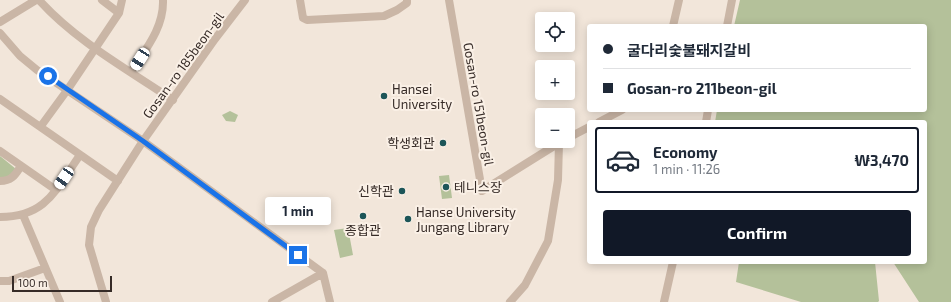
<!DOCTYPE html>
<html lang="en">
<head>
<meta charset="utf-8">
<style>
	:root { --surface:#fff; --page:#f6f6f7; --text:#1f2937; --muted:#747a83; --line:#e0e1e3; --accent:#111827 }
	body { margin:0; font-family:"Exo 2","Noto Sans KR",sans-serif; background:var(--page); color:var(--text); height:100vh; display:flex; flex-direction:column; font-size:15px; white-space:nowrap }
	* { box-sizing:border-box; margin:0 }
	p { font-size:13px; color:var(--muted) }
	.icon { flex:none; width:22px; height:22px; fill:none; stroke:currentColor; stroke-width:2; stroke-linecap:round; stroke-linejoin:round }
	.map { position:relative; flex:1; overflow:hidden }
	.sheet { position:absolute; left:587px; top:120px; width:340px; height:144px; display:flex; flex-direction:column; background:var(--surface); border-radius:4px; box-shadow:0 2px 10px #0003 }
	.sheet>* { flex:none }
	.hud { position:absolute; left:587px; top:24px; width:340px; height:88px; border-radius:4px; box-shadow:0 2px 10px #0003; display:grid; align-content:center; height:88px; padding:0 16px; background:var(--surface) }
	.controls { position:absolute; left:535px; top:12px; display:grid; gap:8px }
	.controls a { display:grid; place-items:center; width:40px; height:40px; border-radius:4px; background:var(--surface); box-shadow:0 2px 10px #0003; font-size:20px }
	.scale { position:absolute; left:12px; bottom:10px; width:100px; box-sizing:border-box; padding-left:4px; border:2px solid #362b27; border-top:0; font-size:11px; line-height:14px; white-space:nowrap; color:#362b27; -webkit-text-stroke:3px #faf0e6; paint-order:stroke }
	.end { position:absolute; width:18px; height:18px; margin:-9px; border:5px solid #1a73e8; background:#fff; box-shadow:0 0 0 2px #fff }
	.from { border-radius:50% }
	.bubble { position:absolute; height:28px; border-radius:4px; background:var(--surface); box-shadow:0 2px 10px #0003; font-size:13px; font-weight:700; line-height:28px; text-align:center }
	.car { position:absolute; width:12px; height:24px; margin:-12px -6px; border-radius:5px; box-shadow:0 0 3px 1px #0007; background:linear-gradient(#fff 24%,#345 0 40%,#fff 0 76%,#345 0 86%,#fff 0) }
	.hud b { display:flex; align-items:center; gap:14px; height:38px; font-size:15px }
	.hud b+b { border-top:1px solid var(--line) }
	.hud i { width:10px; height:10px; background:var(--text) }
	ul { padding:7px 0 0; list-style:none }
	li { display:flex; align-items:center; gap:12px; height:66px; margin:0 8px 6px; padding:0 8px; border:2px solid transparent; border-radius:4px }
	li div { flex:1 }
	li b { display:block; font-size:15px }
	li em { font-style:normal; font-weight:700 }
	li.on { border-color:var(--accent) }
	li>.icon { width:36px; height:36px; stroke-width:1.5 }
	.action { display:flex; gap:8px; margin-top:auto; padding:8px 16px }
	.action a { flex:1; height:46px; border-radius:4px; background:var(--accent); color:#fff; font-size:16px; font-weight:700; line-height:46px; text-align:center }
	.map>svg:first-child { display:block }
	.green { fill:#b4c19a }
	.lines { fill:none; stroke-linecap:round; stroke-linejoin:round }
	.minor { stroke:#cab6a6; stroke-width:8 }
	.route { stroke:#1a73e8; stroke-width:5 }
	.poi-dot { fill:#1c5558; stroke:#faf0e6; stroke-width:1.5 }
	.labels { text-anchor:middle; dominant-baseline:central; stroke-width:4; stroke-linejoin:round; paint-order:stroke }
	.street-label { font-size:13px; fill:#362b27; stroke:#faf0e6 }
	.poi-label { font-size:13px; fill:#362b27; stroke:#faf0e6; text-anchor:start }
</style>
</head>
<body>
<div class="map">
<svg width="951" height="302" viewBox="0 0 951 302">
	<rect width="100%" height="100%" fill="#f2e6da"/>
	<!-- green -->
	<path class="green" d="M740,0H951V302H919L893,262H925V122H715L717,110H925V26H734Z
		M230,111L238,115L235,122L226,121L222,115Z
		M0,156L16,169C12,174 7,178 0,178Z
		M449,175L452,198L442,199L439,176Z
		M348,228L353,255L340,258L334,230Z
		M739,262H875L879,301L878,302H801L736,282Z"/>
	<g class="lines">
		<!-- minor -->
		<path class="minor" d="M39,0C76,41 127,69 173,100
			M102,0L119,13
			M300,0L303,18L307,20L384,16L397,10L407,3V0
			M449,0L482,191L562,141
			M0,22L36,0
			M673,26L679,0
			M727,26L732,0
			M0,33L20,56L37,70L143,141L323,273L330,302
			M131,72C145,50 164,28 163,0
			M0,99L118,181
			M599,122L622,110
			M706,122L708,110
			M41,126L68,89L119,13L122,0
			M568,138L589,127
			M0,151L56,190
			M0,181C12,181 15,175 21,166
			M23,215L60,302
			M0,217C47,217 56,189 80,155
			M0,281H9L45,268
			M106,302L89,245L91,227L99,210L143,141L215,39L245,0
			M272,302L323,273
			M510,302L525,285L548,241L558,180L559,143
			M664,302L673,262"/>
	</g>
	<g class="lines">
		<!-- route -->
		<path class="route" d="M48,76L143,141L298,255"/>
	</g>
	<!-- markers -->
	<g class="poi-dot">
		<circle cx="384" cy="96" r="4"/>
		<circle cx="443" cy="143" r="4"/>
		<circle cx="446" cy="187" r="4"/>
		<circle cx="402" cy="191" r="4"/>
		<circle cx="363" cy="216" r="4"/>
		<circle cx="408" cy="219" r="4"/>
	</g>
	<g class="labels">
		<!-- street labels -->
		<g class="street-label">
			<text transform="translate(183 65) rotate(-54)">Gosan-ro 185beon-gil</text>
			<text transform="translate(479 104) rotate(80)">Gosan-ro 151beon-gil</text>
		</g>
		<!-- poi labels -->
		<g class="poi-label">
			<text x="392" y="89">Hansei<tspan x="392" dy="15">University</tspan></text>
			<text x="435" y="143" text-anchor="end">학생회관</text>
			<text x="454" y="187">테니스장</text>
			<text x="394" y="191" text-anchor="end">신학관</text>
			<text x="416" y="212">Hanse University<tspan x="416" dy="15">Jungang Library</tspan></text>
			<text x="363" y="230" text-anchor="middle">종합관</text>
		</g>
	</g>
</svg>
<div class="controls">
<a><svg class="icon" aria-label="locate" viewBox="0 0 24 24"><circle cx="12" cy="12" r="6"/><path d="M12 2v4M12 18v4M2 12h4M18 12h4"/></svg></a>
<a>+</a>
<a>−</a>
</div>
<div class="scale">100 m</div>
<i class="end from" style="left:48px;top:76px"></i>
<i class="end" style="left:298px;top:255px"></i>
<div class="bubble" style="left:265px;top:197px;width:66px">1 min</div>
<i class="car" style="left:140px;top:59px;rotate:213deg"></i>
<i class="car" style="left:64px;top:178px;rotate:214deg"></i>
<div class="hud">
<b><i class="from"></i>굴다리숯불돼지갈비</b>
<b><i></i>Gosan-ro 211beon-gil</b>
</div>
<section class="sheet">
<ul>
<li class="on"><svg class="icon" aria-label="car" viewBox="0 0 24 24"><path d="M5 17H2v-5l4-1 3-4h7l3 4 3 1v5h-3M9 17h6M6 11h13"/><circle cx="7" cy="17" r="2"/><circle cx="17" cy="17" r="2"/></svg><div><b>Economy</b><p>1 min · 11:26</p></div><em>₩3,470</em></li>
</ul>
<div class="action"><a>Confirm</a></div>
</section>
</div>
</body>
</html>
